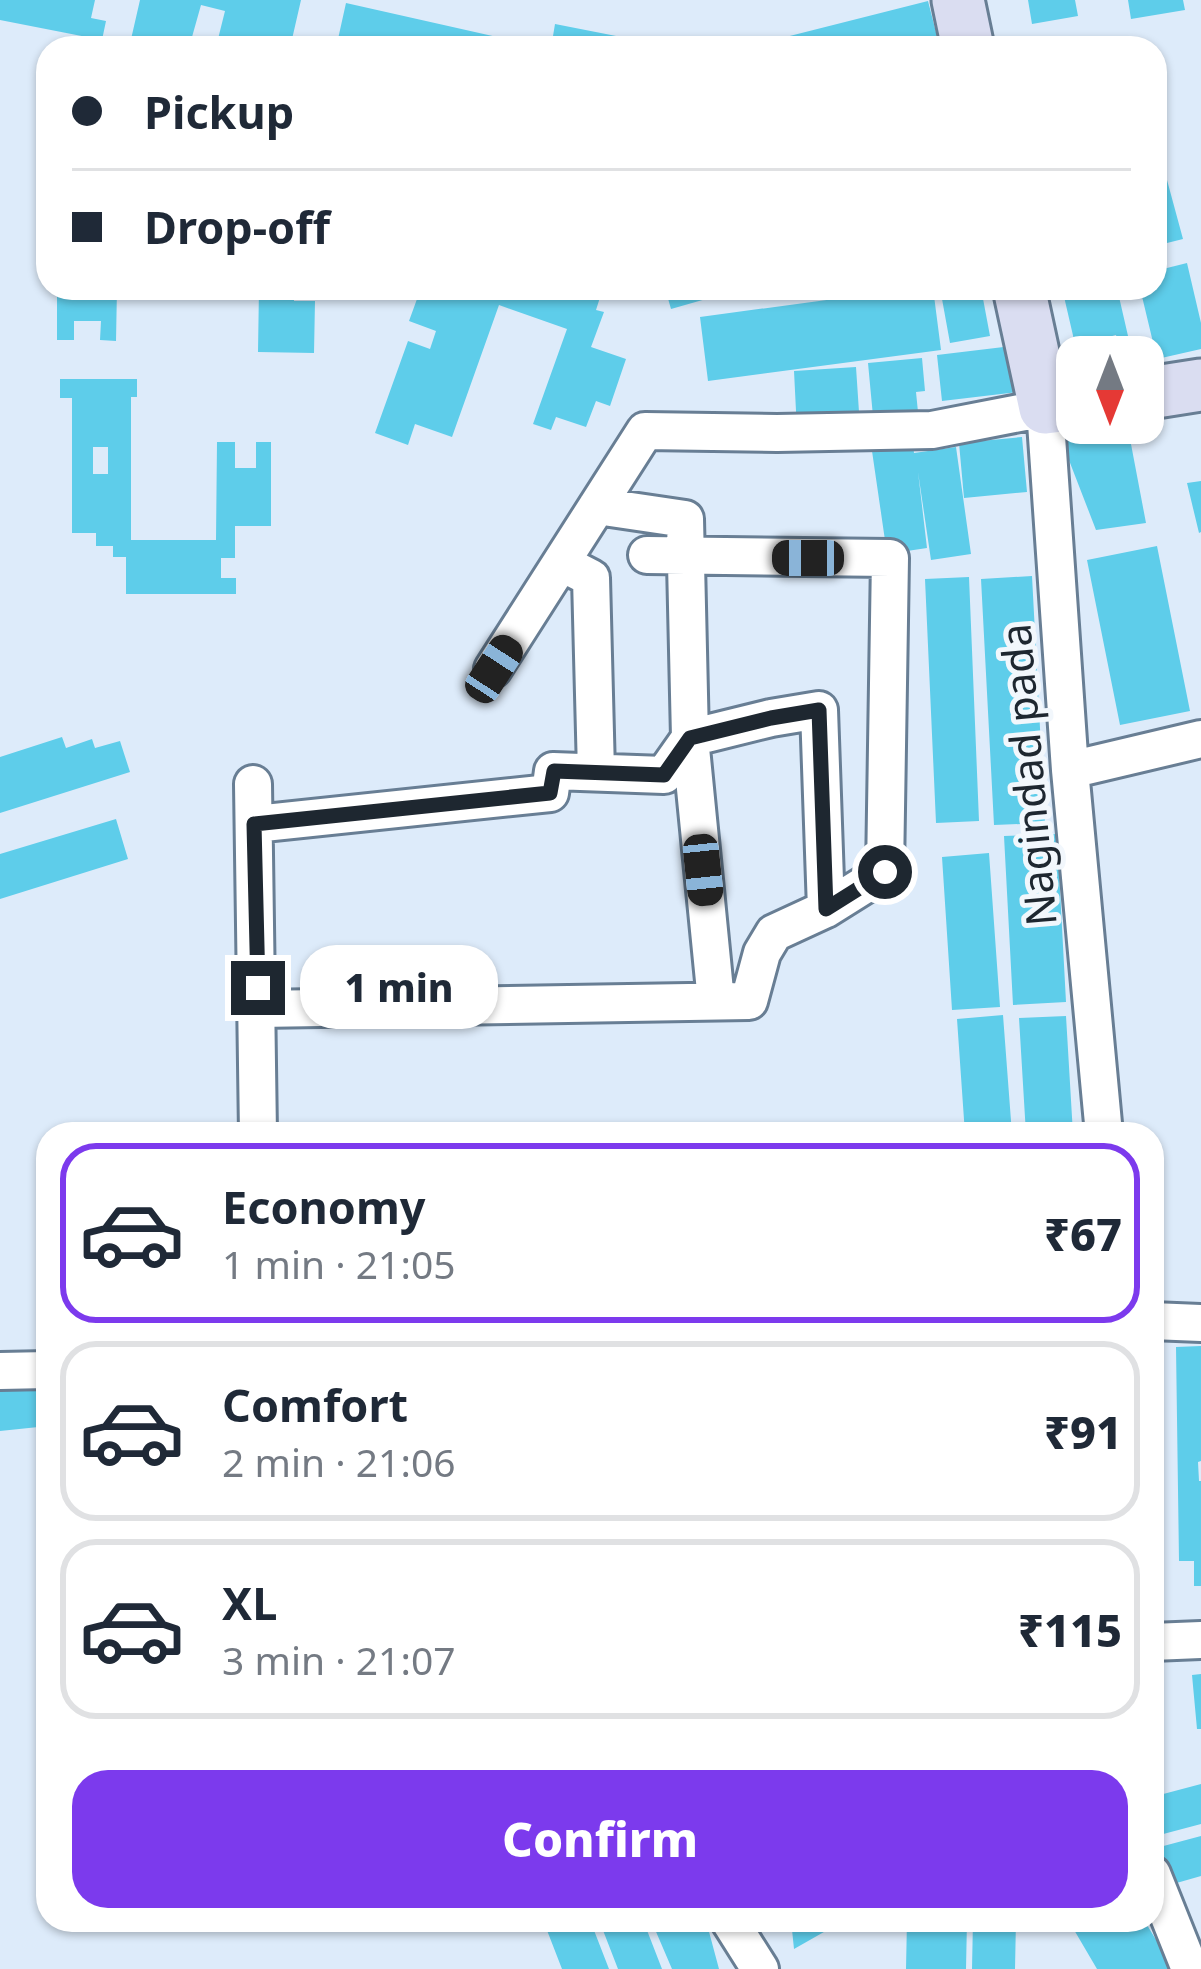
<!DOCTYPE html>
<html lang="en">
<head>
<meta charset="utf-8">
<style>
	:root { --surface:#fff; --page:#f6f6f7; --text:#1f2937; --muted:#747a83; --line:#e0e1e3; --accent:#7c3aed }
	body { margin:0; font-family:"Noto Sans",sans-serif; background:var(--page); color:var(--text); height:100vh; display:flex; flex-direction:column; font-size:45px; white-space:nowrap }
	* { box-sizing:border-box; margin:0 }
	p { font-size:39px; color:var(--muted) }
	.icon { flex:none; width:66px; height:66px; fill:none; stroke:currentColor; stroke-width:2; stroke-linecap:round; stroke-linejoin:round }
	.map { position:relative; flex:1; overflow:hidden }
	.details { position:absolute; left:36px; top:1122px; width:1128px; height:810px; display:flex; flex-direction:column; background:var(--surface); border-radius:36px; box-shadow:0 3px 9px #0004 }
	.details>* { flex:none }
	.top-card { position:absolute; left:36px; top:36px; width:1131px; height:264px; border-radius:36px; box-shadow:0 3px 9px #0004; display:grid; align-content:center; height:264px; padding:0 36px; background:var(--surface) }
	.needle { width:78px; rotate:180deg }
	.tools { position:absolute; left:1056px; top:336px; display:grid; gap:24px }
	.tools a { display:grid; place-items:center; width:108px; height:108px; border-radius:24px; background:var(--surface); box-shadow:0 3px 9px #0004; font-size:60px }
	.end { position:absolute; width:54px; height:54px; margin:-27px; border:15px solid #1e2730; background:#fff; box-shadow:0 0 0 6px #fff }
	.from { border-radius:50% }
	.bubble { position:absolute; height:84px; border-radius:36px; background:var(--surface); box-shadow:0 3px 9px #0004; font-size:39px; font-weight:800; line-height:84px; text-align:center }
	.car { position:absolute; width:36px; height:72px; margin:-36px -18px; border-radius:15px; box-shadow:0 0 9px 3px #0007; background:linear-gradient(#222 24%,#8ab4d8 0 40%,#222 0 76%,#8ab4d8 0 86%,#222 0) }
	.top-card b { display:flex; align-items:center; gap:42px; height:114px; font-size:45px }
	.top-card b+b { border-top:3px solid var(--line) }
	.top-card i { width:30px; height:30px; background:var(--text) }
	ul { padding:21px 0 0; list-style:none }
	li { display:flex; align-items:center; gap:36px; height:180px; margin:0 24px 18px; padding:0 12px; border:6px solid var(--line); border-radius:36px }
	li div { flex:1 }
	li b { display:block; font-size:45px }
	li em { font-style:normal; font-weight:800 }
	li.selected { border-color:var(--accent) }
	li>.icon { width:108px; height:108px; stroke-width:1.5 }
	.action { display:flex; gap:24px; margin-top:auto; padding:24px 36px }
	.action a { flex:1; height:138px; border-radius:36px; background:var(--accent); color:#fff; font-size:48px; font-weight:800; line-height:138px; text-align:center }
	.map>svg:first-child { display:block }
	.building { fill:#5ecdea; fill-rule:evenodd }
	.lines { fill:none; stroke-linecap:round; stroke-linejoin:round }
	.street-casing { stroke:#687e94; stroke-width:42 }
	.secondary-casing { stroke:#687e94; stroke-width:57 }
	.street { stroke:#fff; stroke-width:36 }
	.secondary { stroke:#daddf1; stroke-width:51 }
	.route { stroke:#1e2730; stroke-width:15 }
	.labels { text-anchor:middle; dominant-baseline:central; stroke-width:10; stroke-linejoin:round; paint-order:stroke }
	.street-label { font-size:42px; fill:#1e2730; stroke:#f2f7fc }
</style>
</head>
<body>
<div class="map">
<svg width="1201" height="1969" viewBox="0 0 1201 1969">
	<rect width="100%" height="100%" fill="#ddebfa"/>
	<!-- building -->
	<path class="building" d="M0,0H95L91,18L106,21L102,40L0,20Z
		M140,0H301L290,48H129ZM201,5L225,11L217,43L192,37Z
		M1028,0H1075L1078,16L1032,24Z
		M1128,0H1183L1185,10L1131,19Z
		M928,1L940,48H750V46Z
		M346,3L497,37L494,48H336Z
		M555,24L667,46V48H551Z
		M1167,180L1183,239L1155,246V183Z
		M1187,263L1201,323V349L1157,359L1140,288H1155V271Z
		M85,288H117L116,341L100,340L101,321H74V340H57V291H85Z
		M259,288H294V301H315L314,353L258,352Z
		M421,288H603L596,310L604,312L591,347L626,359L610,406L596,401L586,427L556,417L551,430L533,424L567,329L499,305L452,437L415,424L408,445L375,433L408,341L430,349L436,331L409,321Z
		M665,288H740L741,289L671,309Z
		M915,288H933L941,350L708,381L700,317Z
		M940,288H981L990,336L950,343Z
		M1062,288H1117L1131,349L1120,352L1116,335L1090,342L1093,357H1078Z
		M1012,346L1018,392L942,401L937,355Z
		M922,358L925,391L916,392L919,422L874,427L868,363Z
		M856,367L860,427L797,431L794,371Z
		M60,379H137V397H131V540H216L217,442H235V468H256V442H271V526H235V558H221V578H236V594H126V557H113V546H96V533H72V398H60ZM93,447H108V474H93Z
		M1127,423L1146,523L1096,530L1055,424Z
		M1022,437L1027,492L964,498L959,443Z
		M913,445L914,453L956,447L971,554L931,560L918,472L927,548L887,554L872,451Z
		M1201,481V532L1199,533L1187,483Z
		M1157,546L1190,711L1120,725L1087,560Z
		M1032,576L1045,823L994,825L981,579Z
		M969,577L979,821L936,823L925,579Z
		M62,737L66,748L92,739L95,748L120,741L130,772L0,813V757Z
		M116,819L128,859L0,899V854Z
		M1057,834L1066,1002L1013,1005L1004,836Z
		M989,853L1000,1007L952,1010L942,857Z
		M1003,1015L1012,1134H965L957,1019Z
		M1066,1016L1073,1134H1026L1019,1018Z
		M1201,1346V1461L1198,1462L1199,1481H1201V1586H1194V1561H1179L1176,1347Z
		M48,1382V1426L0,1431V1387Z
		M1201,1674V1729H1197L1192,1675Z
		M1201,1784V1824L1152,1837V1797Z
		M1201,1836V1876L1166,1886L1156,1848Z
		M543,1920H590L609,1969H562Z
		M599,1920H643L662,1969H618Z
		M651,1920H702L708,1928L719,1969H672Z
		M791,1920H845L794,1949Z
		M907,1920H967L966,1969H906Z
		M973,1920H1016L1015,1969H972Z
		M1053,1920H1144L1164,1953L1169,1951L1180,1969H1097L1070,1923L1059,1930Z"/>
	<g class="lines">
		<defs>
			<path id="street" d="M597,506L685,519L690,738L716,1001
				M562,563L591,578L596,772
				M493,669L645,431L777,433L932,430L1045,408L1070,770L1104,1134
				M1070,770L1201,739
				M253,784L258,1134
				M254,824L550,793L553,771L664,775L690,738L771,718L819,710L826,909
				M258,1009L749,1001L762,953L774,933L826,909L885,872L890,558L647,555
				M1152,1321L1201,1323
				M0,1371L48,1370
				M1152,1642L1201,1640
				M1152,1874L1190,1969
				M729,1920L760,1969"/>
			<path id="secondary" d="M958,0L968,48
				M1019,288L1045,408L1077,404
				M1143,394L1201,385"/>
		</defs>
		<!-- street casing -->
		<use href="#street" class="street-casing"/>
		<!-- secondary casing -->
		<use href="#secondary" class="secondary-casing"/>
		<!-- street -->
		<use href="#street" class="street"/>
		<!-- secondary -->
		<use href="#secondary" class="secondary"/>
	</g>
	<g class="lines">
		<!-- route -->
		<path class="route" d="M258,988L254,824L550,793L554,771L664,775L690,738L771,718L819,710L826,909L885,872"/>
	</g>
	<g class="labels">
		<!-- street labels -->
		<g class="street-label">
			<text transform="translate(1027 775) rotate(-95)">Nagindad pada</text>
		</g>
	</g>
</svg>
<div class="tools">
<a><svg class="needle" viewBox="-14 -14 28 28"><path d="M0-13l5 13h-10z" fill="#e53935"/><path d="M0 13l5-13h-10z" fill="#747a83"/></svg></a>
</div>
<i class="end from" style="left:885px;top:872px"></i>
<i class="end" style="left:258px;top:988px"></i>
<div class="bubble" style="left:300px;top:945px;width:198px">1 min</div>
<i class="car" style="left:808px;top:558px;rotate:270deg"></i>
<i class="car" style="left:494px;top:669px;rotate:33deg"></i>
<i class="car" style="left:703px;top:870px;rotate:174deg"></i>
<div class="top-card">
<b><i class="from"></i>Pickup</b>
<b><i></i>Drop-off</b>
</div>
<section class="details">
<ul>
<li class="selected"><svg class="icon" aria-label="car" viewBox="0 0 24 24"><path d="M5 17H2v-5l4-1 3-4h7l3 4 3 1v5h-3M9 17h6M6 11h13"/><circle cx="7" cy="17" r="2"/><circle cx="17" cy="17" r="2"/></svg><div><b>Economy</b><p>1 min · 21:05</p></div><em>₹67</em></li>
<li><svg class="icon" aria-label="car" viewBox="0 0 24 24"><path d="M5 17H2v-5l4-1 3-4h7l3 4 3 1v5h-3M9 17h6M6 11h13"/><circle cx="7" cy="17" r="2"/><circle cx="17" cy="17" r="2"/></svg><div><b>Comfort</b><p>2 min · 21:06</p></div><em>₹91</em></li>
<li><svg class="icon" aria-label="car" viewBox="0 0 24 24"><path d="M5 17H2v-5l4-1 3-4h7l3 4 3 1v5h-3M9 17h6M6 11h13"/><circle cx="7" cy="17" r="2"/><circle cx="17" cy="17" r="2"/></svg><div><b>XL</b><p>3 min · 21:07</p></div><em>₹115</em></li>
</ul>
<div class="action"><a>Confirm</a></div>
</section>
</div>
</body>
</html>
